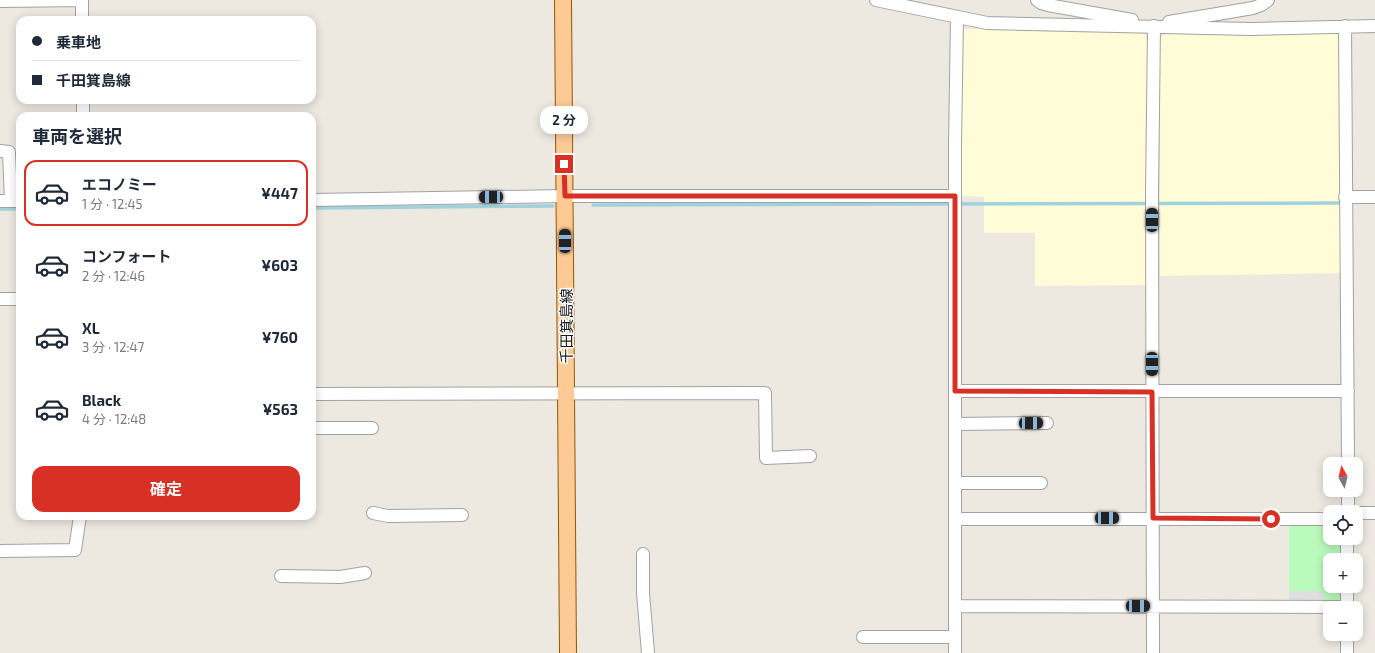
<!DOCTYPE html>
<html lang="ja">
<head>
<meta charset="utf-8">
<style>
	:root { --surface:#fff; --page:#f2f2f3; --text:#1f2937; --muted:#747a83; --line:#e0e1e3; --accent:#d93025 }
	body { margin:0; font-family:"Exo 2","Noto Sans JP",sans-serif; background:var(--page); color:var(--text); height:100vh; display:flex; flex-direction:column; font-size:15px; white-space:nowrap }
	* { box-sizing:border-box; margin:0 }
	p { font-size:13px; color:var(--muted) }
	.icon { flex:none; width:22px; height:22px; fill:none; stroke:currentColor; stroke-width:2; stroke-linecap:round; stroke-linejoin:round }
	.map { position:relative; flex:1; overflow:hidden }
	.panel { position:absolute; left:16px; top:112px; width:300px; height:408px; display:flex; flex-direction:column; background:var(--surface); border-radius:12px; box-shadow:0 2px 10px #0003 }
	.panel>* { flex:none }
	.top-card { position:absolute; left:16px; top:16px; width:300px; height:88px; border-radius:12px; box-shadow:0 2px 10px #0003; display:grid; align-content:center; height:88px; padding:0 16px; background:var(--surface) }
	.needle { width:26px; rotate:352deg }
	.buttons { position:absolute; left:1323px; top:457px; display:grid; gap:8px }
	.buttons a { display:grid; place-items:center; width:40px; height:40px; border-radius:8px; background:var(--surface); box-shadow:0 2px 10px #0003; font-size:20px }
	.end { position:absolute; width:18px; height:18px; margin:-9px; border:5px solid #d93025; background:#fff; box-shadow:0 0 0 2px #fff }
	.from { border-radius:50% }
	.bubble { position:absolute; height:28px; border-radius:12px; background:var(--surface); box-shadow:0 2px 10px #0003; font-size:13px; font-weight:700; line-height:28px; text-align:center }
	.car { position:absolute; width:12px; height:24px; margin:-12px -6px; border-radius:5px; box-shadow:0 0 3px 1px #0007; background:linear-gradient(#222 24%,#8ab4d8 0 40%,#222 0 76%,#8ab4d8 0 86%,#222 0) }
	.top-card b { display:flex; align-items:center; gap:14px; height:38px; font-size:15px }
	.top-card b+b { border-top:1px solid var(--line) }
	.top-card i { width:10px; height:10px; background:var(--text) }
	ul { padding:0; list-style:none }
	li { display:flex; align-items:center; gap:12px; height:66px; margin:0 8px 6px; padding:0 8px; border:2px solid transparent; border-radius:12px }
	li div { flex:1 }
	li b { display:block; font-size:15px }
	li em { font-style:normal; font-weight:700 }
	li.active { border-color:var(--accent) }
	li>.icon { width:36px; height:36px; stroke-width:1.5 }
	h2 { padding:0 16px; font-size:18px; line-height:48px }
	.cta { display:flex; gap:8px; margin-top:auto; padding:8px 16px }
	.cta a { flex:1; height:46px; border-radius:12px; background:var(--accent); color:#fff; font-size:16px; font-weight:700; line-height:46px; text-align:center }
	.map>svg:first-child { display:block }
	.education { fill:#fffcd7 }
	.park { fill:#bafabb }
	.parking { fill:#dfdfdf }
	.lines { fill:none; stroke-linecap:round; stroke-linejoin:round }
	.stream { stroke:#9fd2dc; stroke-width:3.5 }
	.minor-casing { stroke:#a2a2a2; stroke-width:14 }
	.major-casing { stroke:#925800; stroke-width:18 }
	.minor { stroke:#fff; stroke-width:12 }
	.major { stroke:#fdc995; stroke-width:16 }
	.route { stroke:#d93025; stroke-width:5 }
	.labels { text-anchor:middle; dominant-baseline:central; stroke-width:3; stroke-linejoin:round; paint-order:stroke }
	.street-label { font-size:15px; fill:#1b1b1b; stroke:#fff }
</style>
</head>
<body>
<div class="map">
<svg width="1375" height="653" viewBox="0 0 1375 653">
	<rect width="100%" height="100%" fill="#ede8e0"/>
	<!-- education -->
	<path class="education" d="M961,29L1138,31L1145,34L1147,39L1148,285L1035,286V233H984V197L962,196Z
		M1341,32L1342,273L1160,276V43L1161,37L1168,33L1277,34Z"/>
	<!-- park -->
	<path class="park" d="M1289,521H1330V538H1344L1343,560H1330V586H1343L1342,601H1323V591H1289Z"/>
	<!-- parking -->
	<path class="parking" d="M1289,591H1324L1323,601H1289Z"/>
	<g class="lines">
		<!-- stream -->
		<path class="stream" d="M593,205L1344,203
			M312,208L553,206
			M0,209H20"/>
		<defs>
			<path id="minor" d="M876,0L987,23L1251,29L1375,26
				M1037,0L1041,3L1048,5L1132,20
				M0,1L82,0V20
				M1169,22L1253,8L1261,5L1268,0
				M1345,26L1348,464
				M83,100V116
				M0,151L9,152L11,201
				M1345,197H1375
				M312,200L565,196H955
				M0,201H20
				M0,299H20
				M955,391H1348
				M312,394L765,393L766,458L810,456
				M955,424L1047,423
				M312,428H372
				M955,483H1041
				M1348,490V512
				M373,513L388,516L462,515
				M1356,513H1375
				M955,519H1330
				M1347,538V560
				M0,551L75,550L80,516
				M643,554V593L648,653
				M281,576L340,577L365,573
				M1347,586V608
				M955,606L1347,607
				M1347,634V653
				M863,637H955
				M955,653V145L957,18
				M1153,653L1152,194L1154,26"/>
			<path id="major" d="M563,0L568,653"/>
		</defs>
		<!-- minor casing -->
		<use href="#minor" class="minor-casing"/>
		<!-- major casing -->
		<use href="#major" class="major-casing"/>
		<!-- minor -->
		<use href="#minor" class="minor"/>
		<!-- major -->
		<use href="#major" class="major"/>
	</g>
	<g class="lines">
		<!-- route -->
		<path class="route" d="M564,164L565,196H955V391L1152,392L1153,518L1271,519"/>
	</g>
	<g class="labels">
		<!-- street labels -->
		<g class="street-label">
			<text transform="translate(566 326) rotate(-90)">千田箕島線</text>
		</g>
	</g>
</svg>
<div class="buttons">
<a><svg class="needle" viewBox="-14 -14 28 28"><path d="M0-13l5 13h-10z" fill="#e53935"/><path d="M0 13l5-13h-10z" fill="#747a83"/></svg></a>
<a><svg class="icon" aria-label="locate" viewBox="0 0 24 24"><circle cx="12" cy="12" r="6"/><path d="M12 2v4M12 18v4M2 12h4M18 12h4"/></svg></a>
<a>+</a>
<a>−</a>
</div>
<i class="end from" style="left:1271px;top:519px"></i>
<i class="end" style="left:564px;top:164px"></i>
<div class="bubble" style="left:540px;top:106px;width:48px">2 分</div>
<i class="car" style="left:491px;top:197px;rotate:269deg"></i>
<i class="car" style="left:1152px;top:220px;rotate:0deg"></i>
<i class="car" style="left:565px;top:241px;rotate:0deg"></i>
<i class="car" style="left:1152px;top:364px;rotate:180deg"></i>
<i class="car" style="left:1031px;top:423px;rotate:89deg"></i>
<i class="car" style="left:1107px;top:518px;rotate:90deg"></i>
<i class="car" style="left:1138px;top:606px;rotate:90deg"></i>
<div class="top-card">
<b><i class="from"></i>乗車地</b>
<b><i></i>千田箕島線</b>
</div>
<section class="panel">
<h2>車両を選択</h2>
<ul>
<li class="active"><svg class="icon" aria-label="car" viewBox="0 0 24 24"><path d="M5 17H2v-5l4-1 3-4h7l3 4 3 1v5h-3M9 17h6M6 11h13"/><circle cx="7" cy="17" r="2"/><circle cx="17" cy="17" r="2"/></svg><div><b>エコノミー</b><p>1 分 · 12:45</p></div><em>¥447</em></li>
<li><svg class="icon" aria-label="car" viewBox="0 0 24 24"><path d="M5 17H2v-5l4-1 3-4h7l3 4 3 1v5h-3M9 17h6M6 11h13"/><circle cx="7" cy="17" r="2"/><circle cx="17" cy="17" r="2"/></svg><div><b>コンフォート</b><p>2 分 · 12:46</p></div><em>¥603</em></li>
<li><svg class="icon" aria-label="car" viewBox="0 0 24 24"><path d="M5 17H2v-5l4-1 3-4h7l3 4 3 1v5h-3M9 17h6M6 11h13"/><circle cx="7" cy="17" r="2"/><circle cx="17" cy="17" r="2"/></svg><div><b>XL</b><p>3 分 · 12:47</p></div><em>¥760</em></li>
<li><svg class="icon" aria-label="car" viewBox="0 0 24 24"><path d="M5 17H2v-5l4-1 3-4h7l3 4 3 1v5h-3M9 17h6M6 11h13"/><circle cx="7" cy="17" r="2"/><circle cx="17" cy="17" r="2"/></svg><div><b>Black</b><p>4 分 · 12:48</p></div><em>¥563</em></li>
</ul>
<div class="cta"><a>確定</a></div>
</section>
</div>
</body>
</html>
